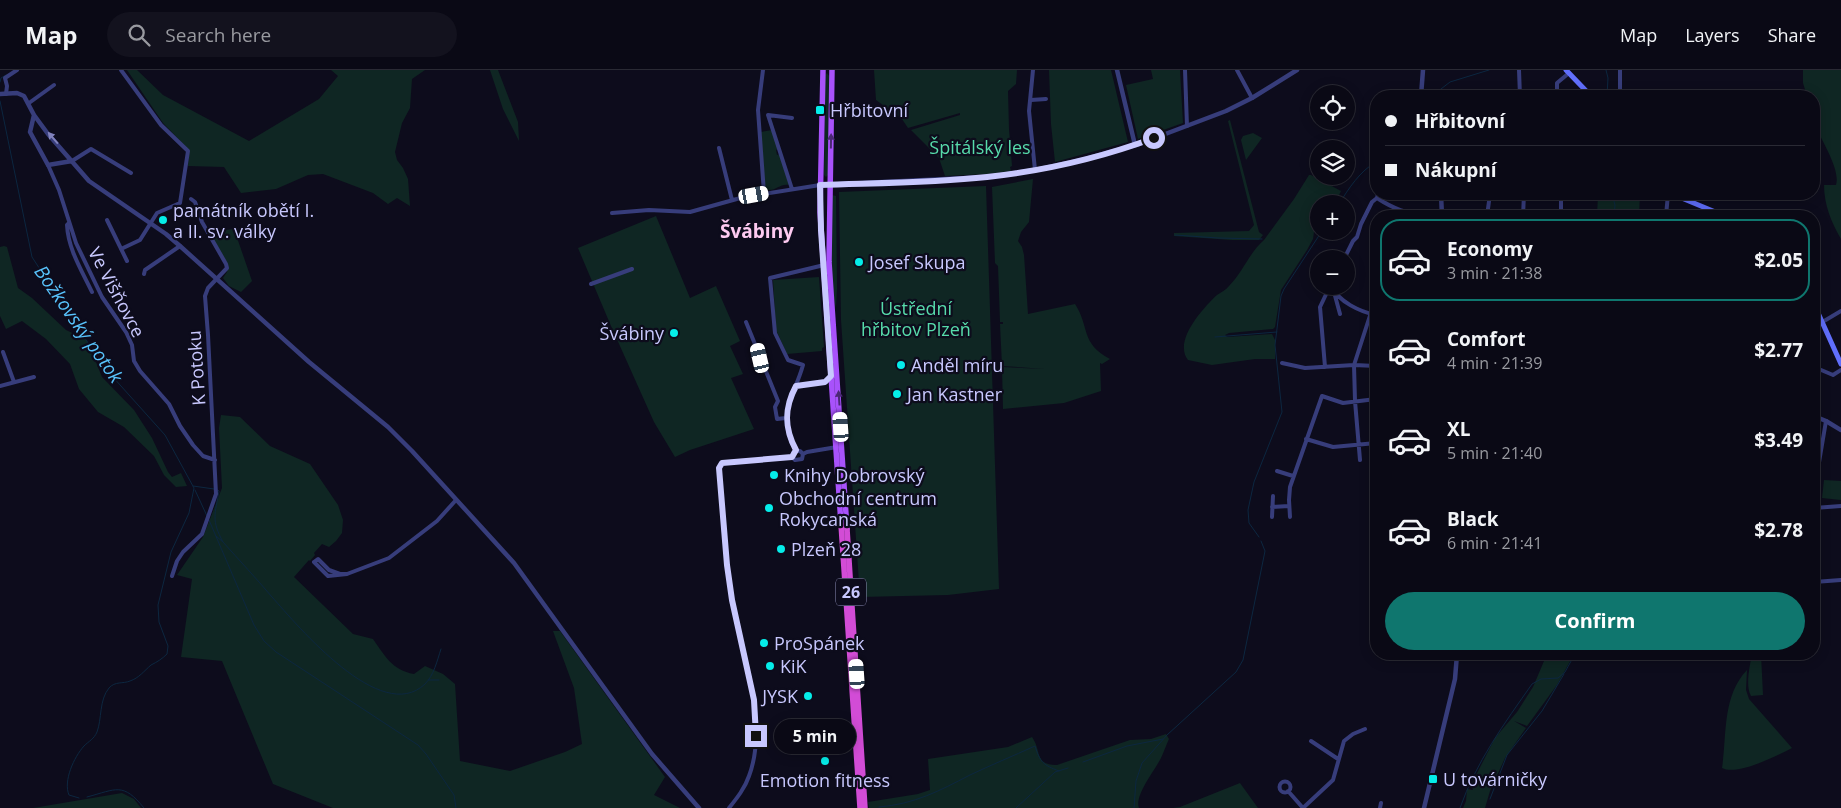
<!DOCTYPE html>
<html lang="en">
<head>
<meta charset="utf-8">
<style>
	:root { --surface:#0a0915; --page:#13121e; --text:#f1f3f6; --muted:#999aa0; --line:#2a2a34; --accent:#0f766e }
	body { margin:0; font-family:"Open Sans",sans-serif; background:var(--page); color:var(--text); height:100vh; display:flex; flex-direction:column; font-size:19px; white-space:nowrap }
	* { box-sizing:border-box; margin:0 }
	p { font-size:16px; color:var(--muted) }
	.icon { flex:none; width:28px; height:28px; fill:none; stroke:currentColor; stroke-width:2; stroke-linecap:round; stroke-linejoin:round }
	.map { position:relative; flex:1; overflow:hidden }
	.details { position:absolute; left:1370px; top:140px; width:450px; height:450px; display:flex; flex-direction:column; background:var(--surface); border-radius:20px; box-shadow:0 2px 12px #0003,0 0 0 1px var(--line) }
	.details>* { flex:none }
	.hud { position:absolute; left:1370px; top:20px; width:450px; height:110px; border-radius:20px; box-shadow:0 2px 12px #0003,0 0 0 1px var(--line); display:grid; align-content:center; height:110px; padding:0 15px; background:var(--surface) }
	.fabs { position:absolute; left:1310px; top:15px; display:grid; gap:10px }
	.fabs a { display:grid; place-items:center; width:45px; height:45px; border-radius:50%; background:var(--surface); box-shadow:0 2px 12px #0003,0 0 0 1px var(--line); font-size:25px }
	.end { position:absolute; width:22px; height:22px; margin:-11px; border:6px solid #c8c8fe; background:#111; box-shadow:0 0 0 2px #111 }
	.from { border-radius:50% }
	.bubble { position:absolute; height:35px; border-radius:18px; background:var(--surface); box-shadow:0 2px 12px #0003,0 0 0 1px var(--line); font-size:16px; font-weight:700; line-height:35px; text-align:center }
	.car { position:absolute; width:15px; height:30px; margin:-15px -8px; border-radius:6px; box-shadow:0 0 4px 1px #0007; background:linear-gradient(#fff 24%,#345 0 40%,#fff 0 76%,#345 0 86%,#fff 0) }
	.hud b { display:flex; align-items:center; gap:18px; height:48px; font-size:19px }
	.hud b+b { border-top:1px solid var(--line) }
	.hud i { width:12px; height:12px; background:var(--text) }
	ul { padding:9px 0 0; list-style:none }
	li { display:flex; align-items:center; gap:15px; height:82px; margin:0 10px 8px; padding:0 5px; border:2px solid transparent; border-radius:20px }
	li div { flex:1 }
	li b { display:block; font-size:19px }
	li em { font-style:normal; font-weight:700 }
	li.on { border-color:var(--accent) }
	li>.icon { width:45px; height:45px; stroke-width:1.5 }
	.cta { display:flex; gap:10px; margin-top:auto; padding:10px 15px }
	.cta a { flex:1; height:58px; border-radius:30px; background:var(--accent); color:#fff; font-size:20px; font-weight:700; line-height:58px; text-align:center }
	header { display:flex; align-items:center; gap:30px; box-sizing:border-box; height:70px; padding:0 25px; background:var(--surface); border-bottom:1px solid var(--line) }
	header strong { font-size:24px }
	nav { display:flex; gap:28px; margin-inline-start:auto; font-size:18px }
	.search { width:350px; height:45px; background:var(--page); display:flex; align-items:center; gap:12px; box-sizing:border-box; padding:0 18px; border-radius:28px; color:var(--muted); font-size:19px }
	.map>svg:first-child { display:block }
	.green { fill:#0f2623 }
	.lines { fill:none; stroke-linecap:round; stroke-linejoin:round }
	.stream { stroke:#0c2740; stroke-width:1 }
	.minor { stroke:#373d7b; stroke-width:4 }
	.tertiary { stroke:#373d7b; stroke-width:4.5 }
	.secondary { stroke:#616ffc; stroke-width:5 }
	.primary { stroke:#a852fb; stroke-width:5.5 }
	.trunk { stroke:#d24cd6; stroke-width:5.5 }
	.oneway { fill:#8082bc }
	.oneway2 { fill:#4b2875 }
	.route { stroke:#c8c8fe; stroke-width:6 }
	.poi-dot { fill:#05ede9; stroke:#0d0c1c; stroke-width:2 }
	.labels { text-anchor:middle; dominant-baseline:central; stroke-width:4.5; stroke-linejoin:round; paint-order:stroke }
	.shield { fill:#0d0c1c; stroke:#9090ba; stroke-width:1 }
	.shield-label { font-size:16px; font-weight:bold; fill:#c8c8fe }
	.poi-label { font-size:18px; fill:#c8c8fe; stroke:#0d0c1c; text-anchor:start }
	.park-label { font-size:18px; fill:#57dbab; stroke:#0d0c1c }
	.street-label { font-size:18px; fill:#c8c8fe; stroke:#0d0c1c }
	.neighbourhood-label { font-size:19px; font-weight:bold; fill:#fecaf1; stroke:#0d0c1c }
	.water-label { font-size:19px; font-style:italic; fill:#58c3fc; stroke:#0d0c1c }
</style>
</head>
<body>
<header>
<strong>Map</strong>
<div class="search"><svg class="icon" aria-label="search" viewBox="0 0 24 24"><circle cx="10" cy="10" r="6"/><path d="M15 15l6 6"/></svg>Search here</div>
<nav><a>Map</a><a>Layers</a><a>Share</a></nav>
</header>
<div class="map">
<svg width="1841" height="738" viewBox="0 0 1841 738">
	<rect width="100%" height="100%" fill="#0d0c1c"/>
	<!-- green -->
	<path class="green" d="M127,0H137L163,25L249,71L319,29L338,6L331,0H425L412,9L410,38L402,53L395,82L397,90L403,98L408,109L410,136L397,128L388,134L373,123L323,104L308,105L276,119L241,123L224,97L188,96L189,80L163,53Z
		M490,0H498L518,52L519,71L503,39Z
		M874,0H1017L1016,14L1008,21L1009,59L1012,96L1010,97L1011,101L987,104L945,106L939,88L911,60L960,45V43L908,58L902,49L876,30Z
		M1049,0H1111L1128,72L1055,92L1051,54Z
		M1151,0H1180L1183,53L1138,69L1126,15L1153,9Z
		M1803,0H1841V169C1831,152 1824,134 1824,115H1836C1841,99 1820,69 1815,54C1812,45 1814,35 1814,26H1807L1803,13Z
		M827,3L829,6L828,105L826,107L824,105L825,5Z
		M1230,50L1259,162L1263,165L1259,170H1232L1174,166V163L1249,161L1254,155L1228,51Z
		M772,60L778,79L776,80L777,85L780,84L789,115C779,113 775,123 765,119L761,62Z
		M1253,63L1262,68L1246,90L1241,70L1243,66Z
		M1309,105H1311L1341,121L1335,134H1319V156L1314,162L1313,169L1307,180L1281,220L1275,257L1273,259L1229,263L1225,265L1227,267L1272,264L1275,270V289H1255L1212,295L1188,290C1173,271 1203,238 1217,225C1221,222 1226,220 1229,216C1243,202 1249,183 1264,170L1294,129Z
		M1033,109L1029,152L1021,162L1018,171L1022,177L1024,185L1028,244L1075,234C1090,257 1080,273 1110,289L1102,294L1100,293L1101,321L1064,333L1003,339L1002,297L1045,299L1002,296L1000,254H1003V252H1000L998,196L995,193L992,117Z
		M986,116L999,519L948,525L860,527L841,250L839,122Z
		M1598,124H1640L1639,146H1597Z
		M832,125L836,126L837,218L836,238C828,203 832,161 832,125Z
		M656,146L690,228L716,216L740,271L730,276L743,304L731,308L754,359L690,380L675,387L654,352L611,256L578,178Z
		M234,159L252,211L241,222L229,216L223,208L227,202L228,194L209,162Z
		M4,176L7,177L18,218L32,228L66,260L87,270L102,307L134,340L152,368L168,402L172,407L181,403L187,416L176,417L164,405L154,386L124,357L98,342L79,319L70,294L46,269L22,251L6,259L0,246V177Z
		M819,207L824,277L822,278V281L787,284L776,260L773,210Z
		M221,345L240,347L270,376L310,394L338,435L343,450L342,463L336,471L329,477L322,474L314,483L315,485L310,491L309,490L294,507L353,564L373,569C385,586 392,600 414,604L425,596L443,604L455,614L460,691L510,701L565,682L582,674L574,618L553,561H560L665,707L654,725L680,738H333L273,714L222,591L181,587L192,509L177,505L203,467L222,418L219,358Z
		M1824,410L1841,411V430L1822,428Z
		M1547,584H1574L1557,615L1527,656L1514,651L1526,658L1505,688L1490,721L1485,738H1463L1466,731L1467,719L1473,720L1471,715L1495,668L1517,642L1533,617Z
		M1752,584H1761L1763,625L1751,626C1745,616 1750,595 1752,584Z
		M1747,600L1746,620L1749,629L1792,678C1777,686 1737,706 1722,698C1727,665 1722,626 1747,600Z
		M1166,664L1169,669C1166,675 1164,682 1161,688C1155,700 1134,726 1139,738H869L868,732L918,724L930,720L928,689L1008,677L1032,667C1042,681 1034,695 1057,695L1130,670L1151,669Z
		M1240,713L1258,738H1173L1180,737Z
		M122,723L134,729L141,738H33Z"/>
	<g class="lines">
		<!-- stream -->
		<path class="stream" d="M1606,0L1608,8L1607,26
			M0,12L1,8L6,5
			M1432,26L1450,12L1489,0
			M0,31L32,187L103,296L165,365L194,418L189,443L171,482L158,535L159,552L168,576L167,584C162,589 157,592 151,595C144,601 139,608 130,611C123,614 115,611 109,618C99,630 102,649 97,662C94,669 89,671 84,676C74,687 63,711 69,725L79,728
			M1612,124L1615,135L1614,146
			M1339,134C1349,118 1360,101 1376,92
			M1175,165L1218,168L1262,169
			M1215,267L1277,262
			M193,416L214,419
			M195,420L207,446
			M218,420L219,421C215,444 211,450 223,472C239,490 256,508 272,527C298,556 381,656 425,614C434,605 437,591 441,579
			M209,450L254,555L264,571L276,582L418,675L426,684L454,725L456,738
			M216,466L223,472
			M1259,467L1249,453L1248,440L1254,412L1282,342L1275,275L1281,226L1284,219L1322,161
			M428,610H439
			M1083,692L1127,676L1163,669
			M87,727C117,719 123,712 144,738
			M1490,729L1507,685L1542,641L1564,604
			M879,737C915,734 939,721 970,705C991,695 1013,686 1035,676C1040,692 1043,695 1059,701
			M1016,738L1055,702L1068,698
			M1134,738L1136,711L1142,693L1167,665L1236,602L1243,590L1265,481L1261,471
			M1460,738C1476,692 1504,654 1532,614L1541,609L1558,608L1565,602L1575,584"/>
		<!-- minor -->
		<path class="minor" d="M121,0L161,55L188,81L180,133L157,143L140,170L121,179
			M763,0L758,40L764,123
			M1033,0L1029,41L1035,100
			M1185,0L1187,56
			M1237,0L1252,28
			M1519,0L1520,26
			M1505,23L1520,22
			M6,24L7,16L5,8L17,0
			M1557,26V13L1569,3
			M1620,26V0
			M1031,30L1046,29
			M29,33L54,15
			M792,48L768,45L792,119
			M719,78L732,130
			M72,91L91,79L131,103
			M48,95L59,120L76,173L102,227L126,262L132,275L134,291L140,301L169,334L180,356L193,375L203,386L215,390
			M1377,128C1397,141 1405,142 1428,146
			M612,143L649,140L690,142L744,127L820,115
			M1487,146L1490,124
			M1523,146L1524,124
			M1561,146V124
			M1666,146L1668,124
			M107,150L127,191
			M69,153L67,155C68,179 82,201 92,222
			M1344,189L1353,171L1357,167L1361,154L1372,132L1377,128L1378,124
			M144,204L145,200L180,176
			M591,214L632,199
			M1332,216C1338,232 1361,242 1376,245
			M1334,222L1340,244
			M746,252L778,331L775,337L777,349L786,348
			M1814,257L1841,241
			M3,282L14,312
			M1282,293L1305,298L1354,295L1376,296
			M1325,297L1320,237L1330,216
			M1814,297L1833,305L1841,300
			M0,316L34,307
			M796,316L825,312L831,306
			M1306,369L1333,377L1376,373
			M796,381L793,383L792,387L795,390L802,389L803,384L807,382L837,377
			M803,384L800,381H796C775,341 793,331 803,295L788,290L775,263L770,208L820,196
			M1360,390L1355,331L1354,295L1376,227
			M1277,401L1293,406
			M1814,422L1826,351
			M1272,437L1289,436
			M1814,438L1841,436
			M1272,447L1273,426
			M1290,447L1289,430L1290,417L1322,326L1343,333L1376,329
			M1814,468L1817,525
			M347,504L328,506L314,492L318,489L329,500L340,504H347L389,488L437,451L456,430
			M172,506L177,491L183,482L202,464L216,424L208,265L205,226L208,218L227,198L226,194L202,152L195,132L191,129
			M1814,512L1841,510
			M1311,671L1338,689
			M1279.5 717a5.5 5.5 0 1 1 11 0a5.5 5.5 0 1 1-11 0Z
			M1288,721L1303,738
			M729,738C737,728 745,718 749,706C769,653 742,584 732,530C724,487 723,442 719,398L723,393L792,387
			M1303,738L1333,710L1344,671L1353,664L1365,659
			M1380,738L1381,733"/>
		<!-- tertiary -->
		<path class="tertiary" d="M1117,0L1135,75
			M0,24L17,23L24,26L34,45L48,64L89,111L166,164L180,176L309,292L388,357L412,381L514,493L652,684L699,738
			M1421,26L1423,0
			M34,45L30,62L48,95L72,91
			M820,115L988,107L1035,100L1082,90L1139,74L1226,41L1252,28L1297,0
			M1441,124L1442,146
			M1814,346L1826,351L1841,360
			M1424,738L1455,609L1457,584"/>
		<!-- secondary -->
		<path class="secondary" d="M1566,0L1591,26
			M1672,124L1725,146
			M1814,234L1841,294"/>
		<!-- primary -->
		<path class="primary" d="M823,0L820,142L841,454
			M832,0L829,192L847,459"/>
		<!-- trunk -->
		<path class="trunk" d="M841,454L860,738
			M847,459L865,738"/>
	</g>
	<!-- one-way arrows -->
	<defs><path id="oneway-solid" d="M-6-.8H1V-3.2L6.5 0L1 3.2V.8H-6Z" transform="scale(1.25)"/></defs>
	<use class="oneway" href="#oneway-solid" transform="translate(53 68) rotate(-131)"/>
	<g class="oneway2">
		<use href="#oneway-solid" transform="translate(831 71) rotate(-89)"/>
		<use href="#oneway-solid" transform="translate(839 328) rotate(-94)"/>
	</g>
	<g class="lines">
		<!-- route -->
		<path class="route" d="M756,666L754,630L732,530L727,495L719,398L722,393L792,387L796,380C784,358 784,338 796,316L825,312L831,306L821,160L820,115C875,113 932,113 987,107C1043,101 1100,88 1154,68"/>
	</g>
	<!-- markers -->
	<g class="poi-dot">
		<rect x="815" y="35" width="10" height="10" rx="2.5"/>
		<circle cx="163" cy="150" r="5"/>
		<circle cx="859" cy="192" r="5"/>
		<circle cx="674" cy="263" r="5"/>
		<circle cx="901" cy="295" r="5"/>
		<circle cx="897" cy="324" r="5"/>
		<circle cx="774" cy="405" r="5"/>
		<circle cx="769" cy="438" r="5"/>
		<circle cx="781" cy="479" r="5"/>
		<circle cx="764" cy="573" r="5"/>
		<circle cx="770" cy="596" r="5"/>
		<circle cx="808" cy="626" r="5"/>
		<circle cx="825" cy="691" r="5"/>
		<rect x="1428" y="704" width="10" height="10" rx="2.5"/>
	</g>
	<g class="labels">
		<!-- shield labels -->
		<rect class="shield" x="836" y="508.5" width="30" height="27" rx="4"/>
		<g class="shield-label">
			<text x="851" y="522">26</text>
		</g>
		<!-- poi labels -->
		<g class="poi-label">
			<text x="830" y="40">Hřbitovní</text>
			<text x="173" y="140">památník obětí I.<tspan x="173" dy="21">a II. sv. války</tspan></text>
			<text x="869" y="192">Josef Skupa</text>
			<text x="664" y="263" text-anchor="end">Švábiny</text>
			<text x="911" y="295">Anděl míru</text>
			<text x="907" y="324">Jan Kastner</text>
			<text x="784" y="405">Knihy Dobrovský</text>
			<text x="779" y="428">Obchodní centrum<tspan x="779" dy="21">Rokycanská</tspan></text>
			<text x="791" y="479">Plzeň 28</text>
			<text x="774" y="573">ProSpánek</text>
			<text x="780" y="596">KiK</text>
			<text x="798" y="626" text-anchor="end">JYSK</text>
			<text x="1443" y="709">U továrničky</text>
			<text x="825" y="710" text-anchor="middle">Emotion fitness</text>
		</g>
		<!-- park labels -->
		<g class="park-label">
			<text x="980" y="77">Špitálský les</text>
			<text x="916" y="238">Ústřední<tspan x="916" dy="21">hřbitov Plzeň</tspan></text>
		</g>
		<!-- street labels -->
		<g class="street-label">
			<text transform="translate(117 222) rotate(62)">Ve Višňovce</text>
			<text transform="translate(196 298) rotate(-94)">K Potoku</text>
		</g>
		<!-- neighbourhood labels -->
		<g class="neighbourhood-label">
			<text x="757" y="161">Švábiny</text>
		</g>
		<!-- water labels -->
		<g class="water-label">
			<text transform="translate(79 254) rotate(55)">Božkovský potok</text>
		</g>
	</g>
</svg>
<div class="fabs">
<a><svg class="icon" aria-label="locate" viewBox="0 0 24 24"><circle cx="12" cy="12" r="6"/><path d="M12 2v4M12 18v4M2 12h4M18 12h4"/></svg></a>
<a><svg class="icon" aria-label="layers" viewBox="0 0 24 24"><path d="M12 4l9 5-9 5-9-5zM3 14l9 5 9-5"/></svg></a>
<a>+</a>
<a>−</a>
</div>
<i class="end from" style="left:1154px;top:68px"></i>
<i class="end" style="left:756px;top:666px"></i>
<div class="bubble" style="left:774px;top:649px;width:82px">5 min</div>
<i class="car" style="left:754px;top:125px;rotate:80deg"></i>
<i class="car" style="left:760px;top:288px;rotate:347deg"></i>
<i class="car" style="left:841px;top:357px;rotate:356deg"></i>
<i class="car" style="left:857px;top:604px;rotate:356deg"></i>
<div class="hud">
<b><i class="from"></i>Hřbitovní</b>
<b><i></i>Nákupní</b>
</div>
<section class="details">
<ul>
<li class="on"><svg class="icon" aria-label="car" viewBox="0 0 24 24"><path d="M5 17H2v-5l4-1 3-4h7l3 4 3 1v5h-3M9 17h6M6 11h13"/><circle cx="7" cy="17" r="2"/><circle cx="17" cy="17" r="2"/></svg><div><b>Economy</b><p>3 min · 21:38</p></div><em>$2.05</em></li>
<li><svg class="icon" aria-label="car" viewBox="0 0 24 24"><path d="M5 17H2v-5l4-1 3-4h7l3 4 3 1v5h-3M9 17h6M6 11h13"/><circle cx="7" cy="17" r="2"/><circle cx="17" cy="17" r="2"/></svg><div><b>Comfort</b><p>4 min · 21:39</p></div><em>$2.77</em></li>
<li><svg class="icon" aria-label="car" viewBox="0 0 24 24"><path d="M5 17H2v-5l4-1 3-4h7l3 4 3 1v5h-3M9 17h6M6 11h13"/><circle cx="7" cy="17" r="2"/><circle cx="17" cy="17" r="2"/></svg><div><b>XL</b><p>5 min · 21:40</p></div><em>$3.49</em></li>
<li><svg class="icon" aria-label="car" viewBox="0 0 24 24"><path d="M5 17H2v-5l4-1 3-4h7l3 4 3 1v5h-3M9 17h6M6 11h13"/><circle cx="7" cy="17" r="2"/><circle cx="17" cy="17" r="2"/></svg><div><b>Black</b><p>6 min · 21:41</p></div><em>$2.78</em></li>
</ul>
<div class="cta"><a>Confirm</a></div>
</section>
</div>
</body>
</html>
